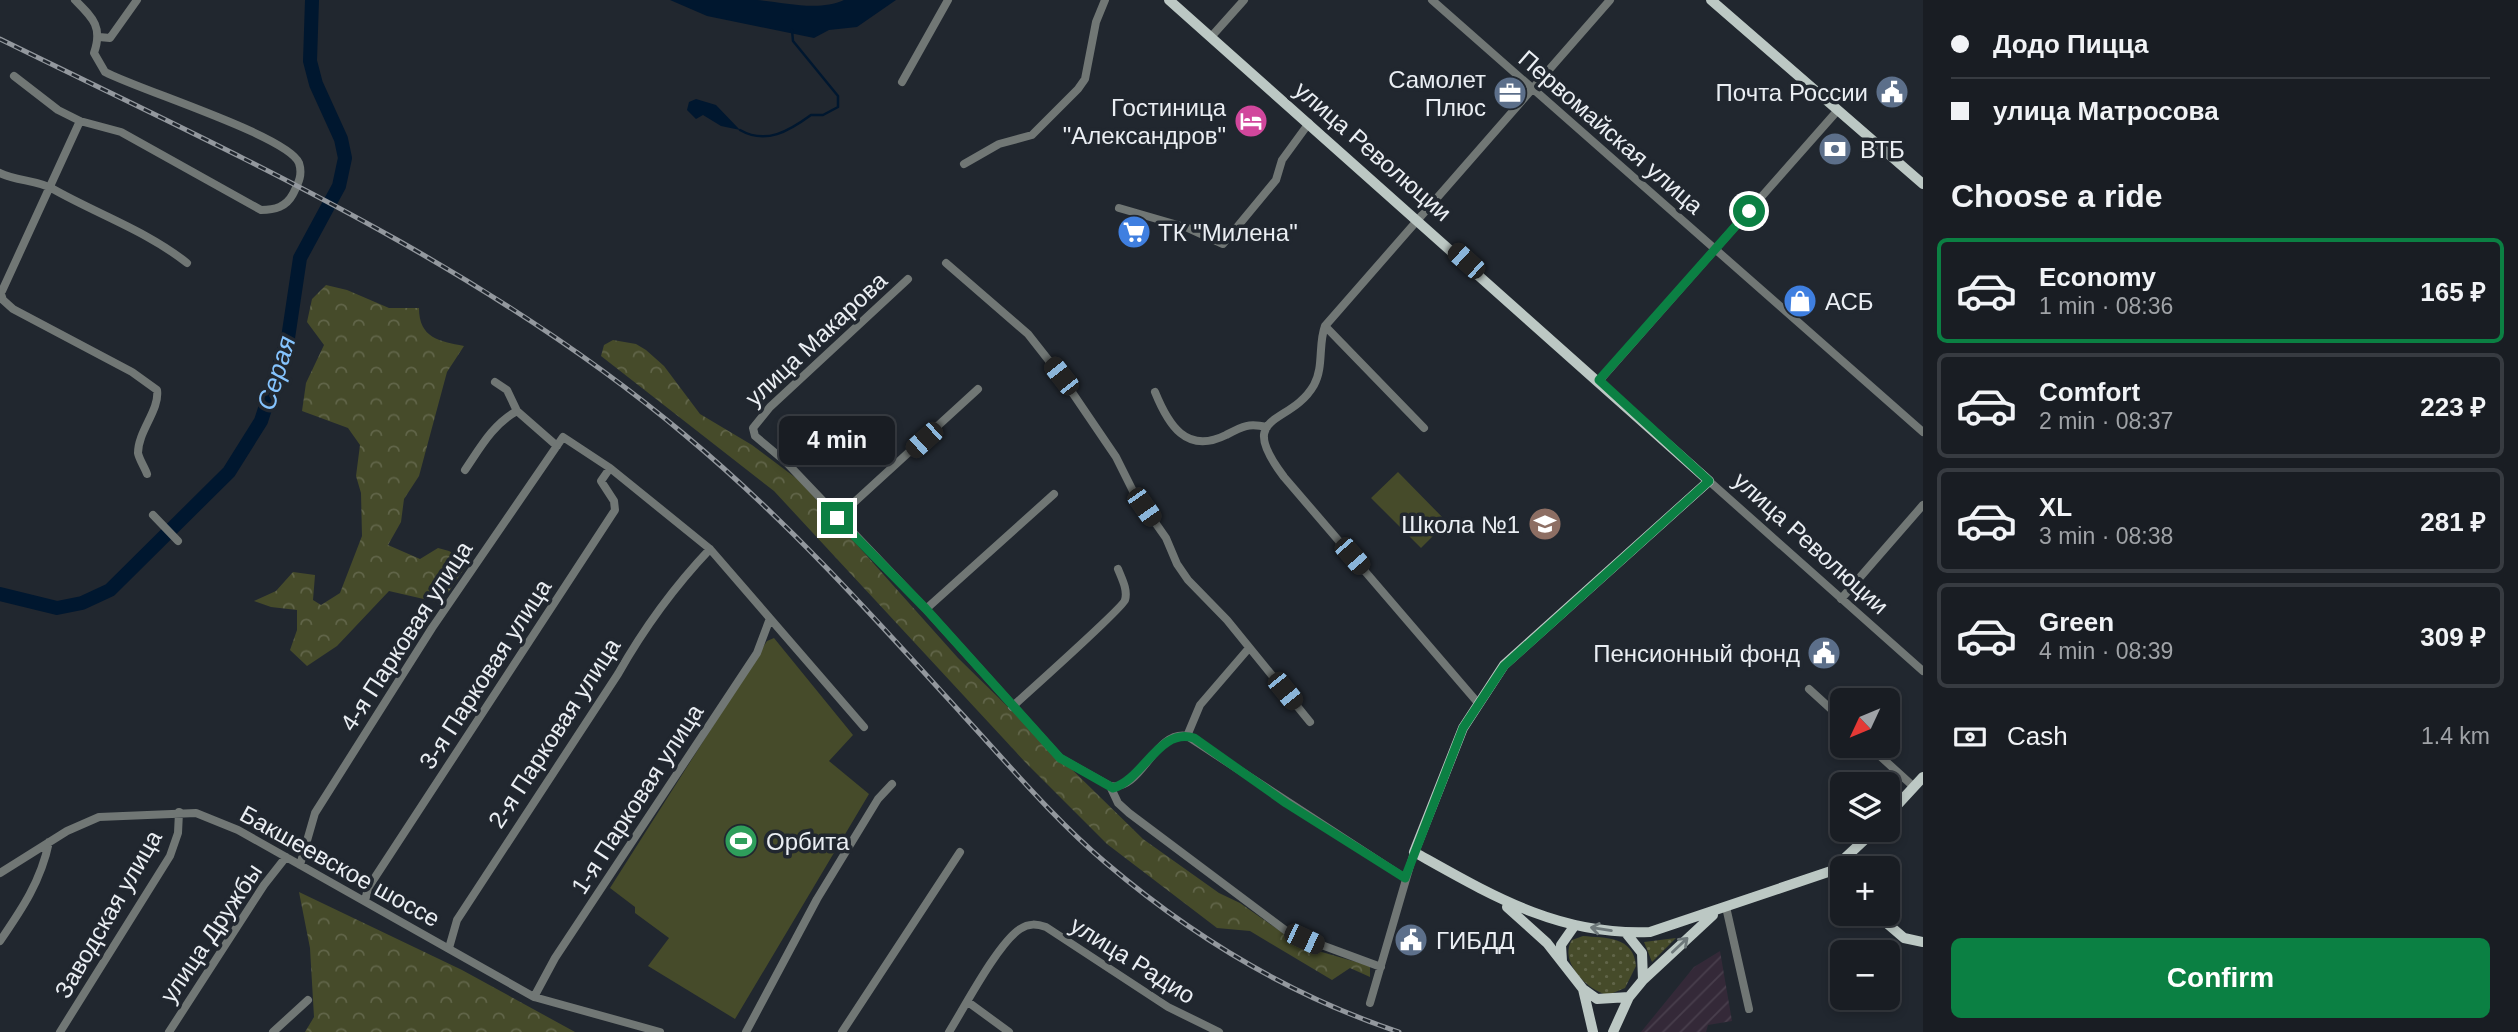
<!DOCTYPE html>
<html lang="en">
<head>
<meta charset="utf-8">
<style>
	:root { --surface:#191d23; --page:#22262b; --text:#f1f3f6; --muted:#9fa2a6; --line:#373b41; --accent:#0b8043 }
	body { margin:0; font-family:Arial,sans-serif; background:var(--page); color:var(--text); height:100vh; display:flex; flex-direction:column; font-size:26px; white-space:nowrap }
	* { box-sizing:border-box; margin:0 }
	p { font-size:23px; color:var(--muted) }
	.icon { flex:none; width:38px; height:38px; fill:none; stroke:currentColor; stroke-width:2; stroke-linecap:round; stroke-linejoin:round }
	.map { position:relative; flex:1; overflow:hidden }
	.panel { display:flex; flex-direction:column; background:var(--surface); width:595px }
	.panel>* { flex:none }
	.guide { display:grid; align-content:center; height:154px; padding:0 28px; background:var(--surface) }
	.needle { width:46px; rotate:226deg }
	.buttons { position:absolute; left:1830px; top:688px; display:grid; gap:14px }
	.buttons a { display:grid; place-items:center; width:70px; height:70px; border-radius:10px; background:var(--surface); box-shadow:0 4px 10px #0003,0 0 0 2px var(--line); font-size:35px }
	.end { position:absolute; width:32px; height:32px; margin:-16px; border:9px solid #0b8043; background:#fff; box-shadow:0 0 0 4px #fff }
	.from { border-radius:50% }
	.bubble { position:absolute; height:49px; border-radius:10px; background:var(--surface); box-shadow:0 4px 10px #0003,0 0 0 2px var(--line); font-size:23px; font-weight:800; line-height:49px; text-align:center }
	.car { position:absolute; width:21px; height:42px; margin:-21px -10px; border-radius:9px; box-shadow:0 0 5px 2px #0007; background:linear-gradient(#222 24%,#8ab4d8 0 40%,#222 0 76%,#8ab4d8 0 86%,#222 0) }
	.guide b { display:flex; align-items:center; gap:24px; height:66px; font-size:26px }
	.guide b+b { border-top:2px solid var(--line) }
	.guide i { width:18px; height:18px; background:var(--text) }
	ul { padding:0; list-style:none }
	li { display:flex; align-items:center; gap:21px; height:105px; margin:0 14px 10px; padding:0 14px; border:4px solid var(--line); border-radius:10px }
	li div { flex:1 }
	li b { display:block; font-size:26px }
	li em { font-style:normal; font-weight:800 }
	li.on { border-color:var(--accent) }
	li>.icon { width:63px; height:63px; stroke-width:1.5 }
	h2 { padding:0 28px; font-size:32px; line-height:84px }
	.pay { display:flex; align-items:center; gap:18px; height:77px; padding:0 28px; font-size:26px }
	.pay p { margin-inline-start:auto }
	.button { display:flex; gap:14px; margin-top:auto; padding:14px 28px }
	.button a { flex:1; height:80px; border-radius:10px; background:var(--accent); color:#fff; font-size:28px; font-weight:800; line-height:80px; text-align:center }
	main { display:flex; flex:1; min-height:0 }
	.map>svg:first-child { display:block }
	.industrial { fill:url(#industrial-furrows) }
	.green { fill:url(#green-dots) }
	.forest { fill:url(#forest-crowns) }
	.pitch { fill:#464b2a }
	.water { fill:#00172f }
	.lines { fill:none; stroke-linecap:round; stroke-linejoin:round }
	.stream { stroke:#00172f; stroke-width:2.5 }
	.river { stroke:#00172f; stroke-width:14 }
	.minor { stroke:#717775; stroke-width:8 }
	.major { stroke:#bcc8c4; stroke-width:10 }
	.rail-casing { stroke:#93989e; stroke-width:5 }
	.rail { stroke:#21272f; stroke-width:2.5; stroke-dasharray:8; stroke-linecap:butt }
	.oneway { stroke:#6e787a }
	.route { stroke:#0b8043; stroke-width:9 }
	.labels { text-anchor:middle; dominant-baseline:central; stroke-width:7; stroke-linejoin:round; paint-order:stroke }
	.poi-label { font-size:24px; fill:#eaeef3; stroke:#21272f; text-anchor:end }
	.street-label { font-size:24px; fill:#eaeef3; stroke:#21272f }
	.water-label { font-size:26px; font-style:italic; fill:#85c4ff; stroke:#21272f }
</style>
</head>
<body>
<main>
<div class="map">
<svg width="1923" height="1032" viewBox="0 0 1923 1032">
	<defs>
		<pattern id="industrial-furrows" width="10" height="10" patternUnits="userSpaceOnUse" patternTransform="scale(1.75)"><rect width="10" height="10" fill="#342938"/><path d="M-1 1l2-2M0 10L10 0M9 11l2-2" fill="none" stroke="#483e4c"/></pattern>
		<pattern id="green-dots" width="8" height="8" patternUnits="userSpaceOnUse" patternTransform="scale(1.75)"><rect width="8" height="8" fill="#464b2a"/><path d="M2 2h.1M6 6h.1" fill="none" stroke="#616549" stroke-width="1.8" stroke-linecap="round"/></pattern>
		<pattern id="forest-crowns" width="20" height="18" patternUnits="userSpaceOnUse" patternTransform="scale(1.75)"><rect width="20" height="18" fill="#464b2a"/><path d="M2 6a3 3 0 1 1 6 0M12 15a3 3 0 1 1 6 0" fill="none" stroke="#616549"/></pattern>
	</defs>
	<rect width="100%" height="100%" fill="#21272f"/>
	<!-- industrial -->
	<path class="industrial" d="M1720,951L1732,1021L1708,1025L1706,1032H1641L1694,967Z"/>
	<!-- green -->
	<path class="green" d="M1583,936C1605,938 1634,936 1636,966L1625,988L1608,995C1588,991 1558,961 1572,940Z
		M1676,938L1652,962L1644,942Z"/>
	<!-- forest -->
	<path class="forest" d="M326,285L347,290L389,308H419C419,338 439,341 464,346L447,372L419,476L404,499L401,522L388,545L420,559L438,548L449,551L468,563L441,603L389,591L337,646L307,666L290,650L297,630V610L271,607L254,601L276,591L293,572L315,575L313,600L321,605L340,593L362,536L361,493L356,476L360,445L348,428L302,411L306,383L324,345L307,322L312,299Z
		M613,340L636,344L646,350L664,366L700,414L752,445L800,481L958,658L1143,839L1219,893L1240,903L1280,931L1289,933L1308,948L1370,966V977L1350,968L1332,980L1250,931L1217,928L1107,844L1026,763L774,491L601,356L604,345Z
		M299,892L462,970L575,1032H305L314,1017L310,948Z"/>
	<!-- pitch -->
	<path class="pitch" d="M1398,472L1447,522L1421,548L1371,498Z
		M774,638L853,735L829,761L869,794L735,1019L648,966L669,938L635,913V907L610,888L767,641Z"/>
	<!-- water -->
	<path class="water" d="M670,0C699,0 729,0 757,0C784,2 818,12 844,0H896L857,27L829,30L814,38L707,16Z
		M696,99L716,105L740,130L721,126L703,115L696,119L687,110L689,102Z"/>
	<g class="lines">
		<!-- stream -->
		<path class="stream" d="M740,130C766,145 789,131 811,115H823L838,107V96L793,41L792,30"/>
		<!-- river -->
		<path class="river" d="M0,594L57,608L82,603L110,590L229,472L261,421L288,338L300,258L339,186L345,158L341,139L316,84L310,61L312,0"/>
		<!-- minor -->
		<path class="minor" d="M1432,0L1923,432
			M99,37L110,38L137,0
			M1211,37L1244,0
			M14,76L58,110L80,121L121,132L261,210C275,210 286,207 293,194C298,184 303,175 299,163C288,136 139,90 105,72L94,53C103,27 93,18 75,0
			M902,82L948,0
			M964,164L999,144L1032,135L1078,89L1085,79L1096,22L1105,0
			M0,173C16,181 38,180 53,189C97,214 147,231 187,263
			M1119,208L1188,228L1223,244L1276,180L1282,160L1309,123
			M946,263L1028,334L1061,376L1116,457L1133,491L1166,538L1177,564L1188,580L1227,620L1310,722
			M908,279L770,407L753,428L755,436L786,462L926,609L1060,758L1110,786L1118,803L1129,813L1289,933L1381,967
			M0,291L3,300L13,309L132,372L157,390C160,410 138,431 138,453C139,459 145,468 147,474
			M2,291L80,121
			M1325,326L1424,428
			M1599,381L1838,110
			M495,382L507,390L517,411L557,446
			M1155,392C1168,424 1186,455 1226,435C1243,426 1248,423 1267,427
			M465,470C480,448 493,424 517,411
			M1709,481L1923,671
			M153,515L178,541
			M837,518L978,389
			M1841,599L1923,505
			M926,609L1054,494
			M1809,689L1843,720
			M1478,703L1284,477C1234,411 1290,427 1314,385C1324,367 1318,344 1325,326L1610,0
			M1012,707C1027,693 1123,608 1125,600C1128,590 1122,579 1118,569
			M1187,736L1405,878
			M1869,746L1914,787
			M1110,786C1142,792 1154,730 1187,736L1200,705L1249,648
			M300,865L315,813L432,628L563,437L610,468L710,549L864,727
			M0,873L67,831L99,817L196,813L238,830L534,997L660,1032
			M365,901L368,888L615,510L614,501L601,481L610,468
			M1726,907L1749,1009
			M0,941C22,909 41,881 49,842
			M449,948L457,920L618,674C644,628 673,588 710,549
			M534,997L555,958L757,653L769,621
			M968,1002L1009,1032
			M1370,1003L1414,852
			M60,1032L170,856L178,833L179,812
			M169,1032L264,885L286,857
			M273,1032L308,1000
			M746,1032L817,899L878,799L892,784
			M842,1032L960,852
			M949,1032C964,1008 998,943 1020,929C1029,923 1037,924 1046,927L1168,1007L1219,1032"/>
		<!-- major -->
		<path class="major" d="M1169,0L1709,481L1504,665L1463,728L1414,852C1491,895 1558,936 1650,932L1831,871L1875,830
			M1711,0L1923,184
			M1888,815L1923,777
			M1831,871L1843,882
			M1507,907L1547,943L1583,989L1597,999L1629,997
			M1876,914L1904,938L1923,942
			M1626,933L1642,953L1643,980
			M1562,961L1561,945L1575,925
			M1583,989L1593,1032
			M1613,1032L1629,997L1643,980L1713,915"/>
		<defs>
			<path id="rail" d="M0,39C236,155 481,264 685,435C786,519 873,616 961,713C1008,764 1054,819 1106,863C1193,937 1291,996 1399,1032"/>
		</defs>
		<!-- rail casing -->
		<use href="#rail" class="rail-casing"/>
		<!-- rail -->
		<use href="#rail" class="rail"/>
	</g>
	<!-- one-way arrows -->
	<defs><path id="oneway-shaft" d="M-6 0H5M1.5-3L5.5 0L1.5 3" fill="none" stroke-width="1.6" stroke-linecap="round" stroke-linejoin="round" transform="scale(1.75)"/></defs>
	<g class="oneway">
		<use href="#oneway-shaft" transform="translate(1601 929) rotate(-171)"/>
		<use href="#oneway-shaft" transform="translate(1680 945) rotate(-43)"/>
	</g>
	<g class="lines">
		<!-- route -->
		<path class="route" d="M837,518L926,609L1060,758L1113,788C1144,779 1159,727 1194,738L1286,803L1405,878L1463,728L1504,666L1709,481L1599,380L1749,211"/>
	</g>
	<!-- icons -->
	<defs>
		<symbol id="civic-disc" viewBox="-11 -11 22 22"><circle r="9.5" fill="#5c6f8a" stroke="#21272f"/><path d="M-.6-6.5H3V-4.5H.6V-3L4-1V1h2V6H-6V1h2V-1L-.6-3ZM-1.2 2.5V6h2.4V2.5Z" fill="#fff"/></symbol>
		<symbol id="office-disc" viewBox="-11 -11 22 22"><circle r="9.5" fill="#5c6f8a" stroke="#21272f"/><path d="M-6-3h4V-5.5h4V-3h4V5H-6ZM-1-4.5V-3h2v-1.5ZM-6 0V1H6V0Z" fill="#fff"/></symbol>
		<symbol id="hotel-disc" viewBox="-11 -11 22 22"><circle r="9.5" fill="#d1479c" stroke="#21272f"/><path d="M-6-4.5h1.5V1H6V5H4.5V3h-9V5H-6ZM-4 0a1.8 1.8 0 1 1 3.6 0ZM.5 0V-2.5h3Q6-2.5 6 0Z" fill="#fff"/></symbol>
		<symbol id="bank-disc" viewBox="-11 -11 22 22"><circle r="9.5" fill="#5c6f8a" stroke="#21272f"/><path d="M-6-4H6V4H-6ZM0-2.3a2.3 2.3 0 1 0 0 4.6a2.3 2.3 0 1 0 0-4.6Z" fill="#fff"/></symbol>
		<symbol id="supermarket-disc" viewBox="-11 -11 22 22"><circle r="9.5" fill="#3f7fe0" stroke="#21272f"/><path d="M-6-5.5h2.5l.6 2H6L4.5 2H-2.5L-4.4-4H-6ZM-1.5 3.2a1.3 1.3 0 1 0 .1 0ZM3 3.2a1.3 1.3 0 1 0 .1 0Z" fill="#fff"/></symbol>
		<symbol id="shop-disc" viewBox="-11 -11 22 22"><circle r="9.5" fill="#3f7fe0" stroke="#21272f"/><path d="M-5-2.5h2.3a2.7 3.5 0 0 1 5.4 0H5L5.5 6h-11ZM-1.5-2.5h3a1.5 2.3 0 0 0-3 0Z" fill="#fff"/></symbol>
		<symbol id="school-disc" viewBox="-11 -11 22 22"><circle r="9.5" fill="#8d6e63" stroke="#21272f"/><path d="M0-5L7-2L0 1L-7-2ZM-4 1L0 2.5L4 1V4Q0 6-4 4Z" fill="#fff"/></symbol>
		<symbol id="stadium-disc" viewBox="-11 -11 22 22"><circle r="9.5" fill="#2e9e5b" stroke="#21272f"/><path d="M0-5a6.5 5 0 1 0 0 10a6.5 5 0 1 0 0-10ZM-3.5-1.8h7v3.6h-7Z" fill="#fff"/></symbol>
	</defs>
	<g fill-rule="evenodd">
		<use href="#civic-disc" x="1873" y="73" width="38" height="38"/>
		<use href="#office-disc" x="1491" y="74" width="38" height="38"/>
		<use href="#hotel-disc" x="1232" y="102" width="38" height="38"/>
		<use href="#bank-disc" x="1816" y="130" width="38" height="38"/>
		<use href="#supermarket-disc" x="1115" y="213" width="38" height="38"/>
		<use href="#shop-disc" x="1781" y="282" width="38" height="38"/>
		<use href="#school-disc" x="1526" y="505" width="38" height="38"/>
		<use href="#civic-disc" x="1805" y="634" width="38" height="38"/>
		<use href="#stadium-disc" x="722" y="822" width="38" height="38"/>
		<use href="#civic-disc" x="1392" y="921" width="38" height="38"/>
	</g>
	<g class="labels">
		<!-- poi labels -->
		<g class="poi-label">
			<text x="1486" y="79">Самолет<tspan x="1486" dy="28">Плюс</tspan></text>
			<text x="1868" y="92">Почта России</text>
			<text x="1226" y="107">Гостиница<tspan x="1226" dy="28">"Александров"</tspan></text>
			<text x="1860" y="149" text-anchor="start">ВТБ</text>
			<text x="1158" y="232" text-anchor="start">ТК "Милена"</text>
			<text x="1825" y="301" text-anchor="start">АСБ</text>
			<text x="1520" y="524">Школа №1</text>
			<text x="1800" y="653">Пенсионный фонд</text>
			<text x="766" y="841" text-anchor="start">Орбита</text>
			<text x="1436" y="940" text-anchor="start">ГИБДД</text>
		</g>
		<!-- street labels -->
		<g class="street-label">
			<text transform="translate(1611 132) rotate(41)">Первомайская улица</text>
			<text transform="translate(1373 151) rotate(41)">улица Революции</text>
			<text transform="translate(816 339) rotate(-43)">улица Макарова</text>
			<text transform="translate(1811 543) rotate(42)">улица Революции</text>
			<text transform="translate(406 636) rotate(-57)">4-я Парковая улица</text>
			<text transform="translate(485 674) rotate(-57)">3-я Парковая улица</text>
			<text transform="translate(554 733) rotate(-57)">2-я Парковая улица</text>
			<text transform="translate(637 799) rotate(-57)">1-я Парковая улица</text>
			<text transform="translate(340 866) rotate(29)">Бакшеевское шоссе</text>
			<text transform="translate(108 914) rotate(-60)">Заводская улица</text>
			<text transform="translate(211 933) rotate(-56)">улица Дружбы</text>
			<text transform="translate(1133 960) rotate(32)">улица Радио</text>
		</g>
		<!-- water labels -->
		<g class="water-label">
			<text transform="translate(276 373) rotate(-73)">Серая</text>
		</g>
	</g>
</svg>
<div class="buttons">
<a><svg class="needle" viewBox="-14 -14 28 28"><path d="M0-13l5 13h-10z" fill="#e53935"/><path d="M0 13l5-13h-10z" fill="#9fa2a6"/></svg></a>
<a><svg class="icon" aria-label="layers" viewBox="0 0 24 24"><path d="M12 4l9 5-9 5-9-5zM3 14l9 5 9-5"/></svg></a>
<a>+</a>
<a>−</a>
</div>
<i class="end from" style="left:1749px;top:211px"></i>
<i class="end" style="left:837px;top:518px"></i>
<div class="bubble" style="left:779px;top:416px;width:116px">4 min</div>
<i class="car" style="left:1466px;top:261px;rotate:312deg"></i>
<i class="car" style="left:1061px;top:376px;rotate:322deg"></i>
<i class="car" style="left:924px;top:440px;rotate:228deg"></i>
<i class="car" style="left:1144px;top:507px;rotate:145deg"></i>
<i class="car" style="left:1352px;top:556px;rotate:139deg"></i>
<i class="car" style="left:1285px;top:691px;rotate:141deg"></i>
<i class="car" style="left:1304px;top:939px;rotate:115deg"></i>
</div>
<section class="panel">
<div class="guide">
<b><i class="from"></i>Додо Пицца</b>
<b><i></i>улица Матросова</b>
</div>
<h2>Choose a ride</h2>
<ul>
<li class="on"><svg class="icon" aria-label="car" viewBox="0 0 24 24"><path d="M5 17H2v-5l4-1 3-4h7l3 4 3 1v5h-3M9 17h6M6 11h13"/><circle cx="7" cy="17" r="2"/><circle cx="17" cy="17" r="2"/></svg><div><b>Economy</b><p>1 min · 08:36</p></div><em>165 ₽</em></li>
<li><svg class="icon" aria-label="car" viewBox="0 0 24 24"><path d="M5 17H2v-5l4-1 3-4h7l3 4 3 1v5h-3M9 17h6M6 11h13"/><circle cx="7" cy="17" r="2"/><circle cx="17" cy="17" r="2"/></svg><div><b>Comfort</b><p>2 min · 08:37</p></div><em>223 ₽</em></li>
<li><svg class="icon" aria-label="car" viewBox="0 0 24 24"><path d="M5 17H2v-5l4-1 3-4h7l3 4 3 1v5h-3M9 17h6M6 11h13"/><circle cx="7" cy="17" r="2"/><circle cx="17" cy="17" r="2"/></svg><div><b>XL</b><p>3 min · 08:38</p></div><em>281 ₽</em></li>
<li><svg class="icon" aria-label="car" viewBox="0 0 24 24"><path d="M5 17H2v-5l4-1 3-4h7l3 4 3 1v5h-3M9 17h6M6 11h13"/><circle cx="7" cy="17" r="2"/><circle cx="17" cy="17" r="2"/></svg><div><b>Green</b><p>4 min · 08:39</p></div><em>309 ₽</em></li>
</ul>
<div class="pay"><svg class="icon" aria-label="cash" viewBox="0 0 24 24"><path d="M3 7h18v10H3z"/><circle cx="12" cy="12" r="2"/></svg>Cash<p>1.4 km</p></div>
<div class="button"><a>Confirm</a></div>
</section>
</main>
</body>
</html>
